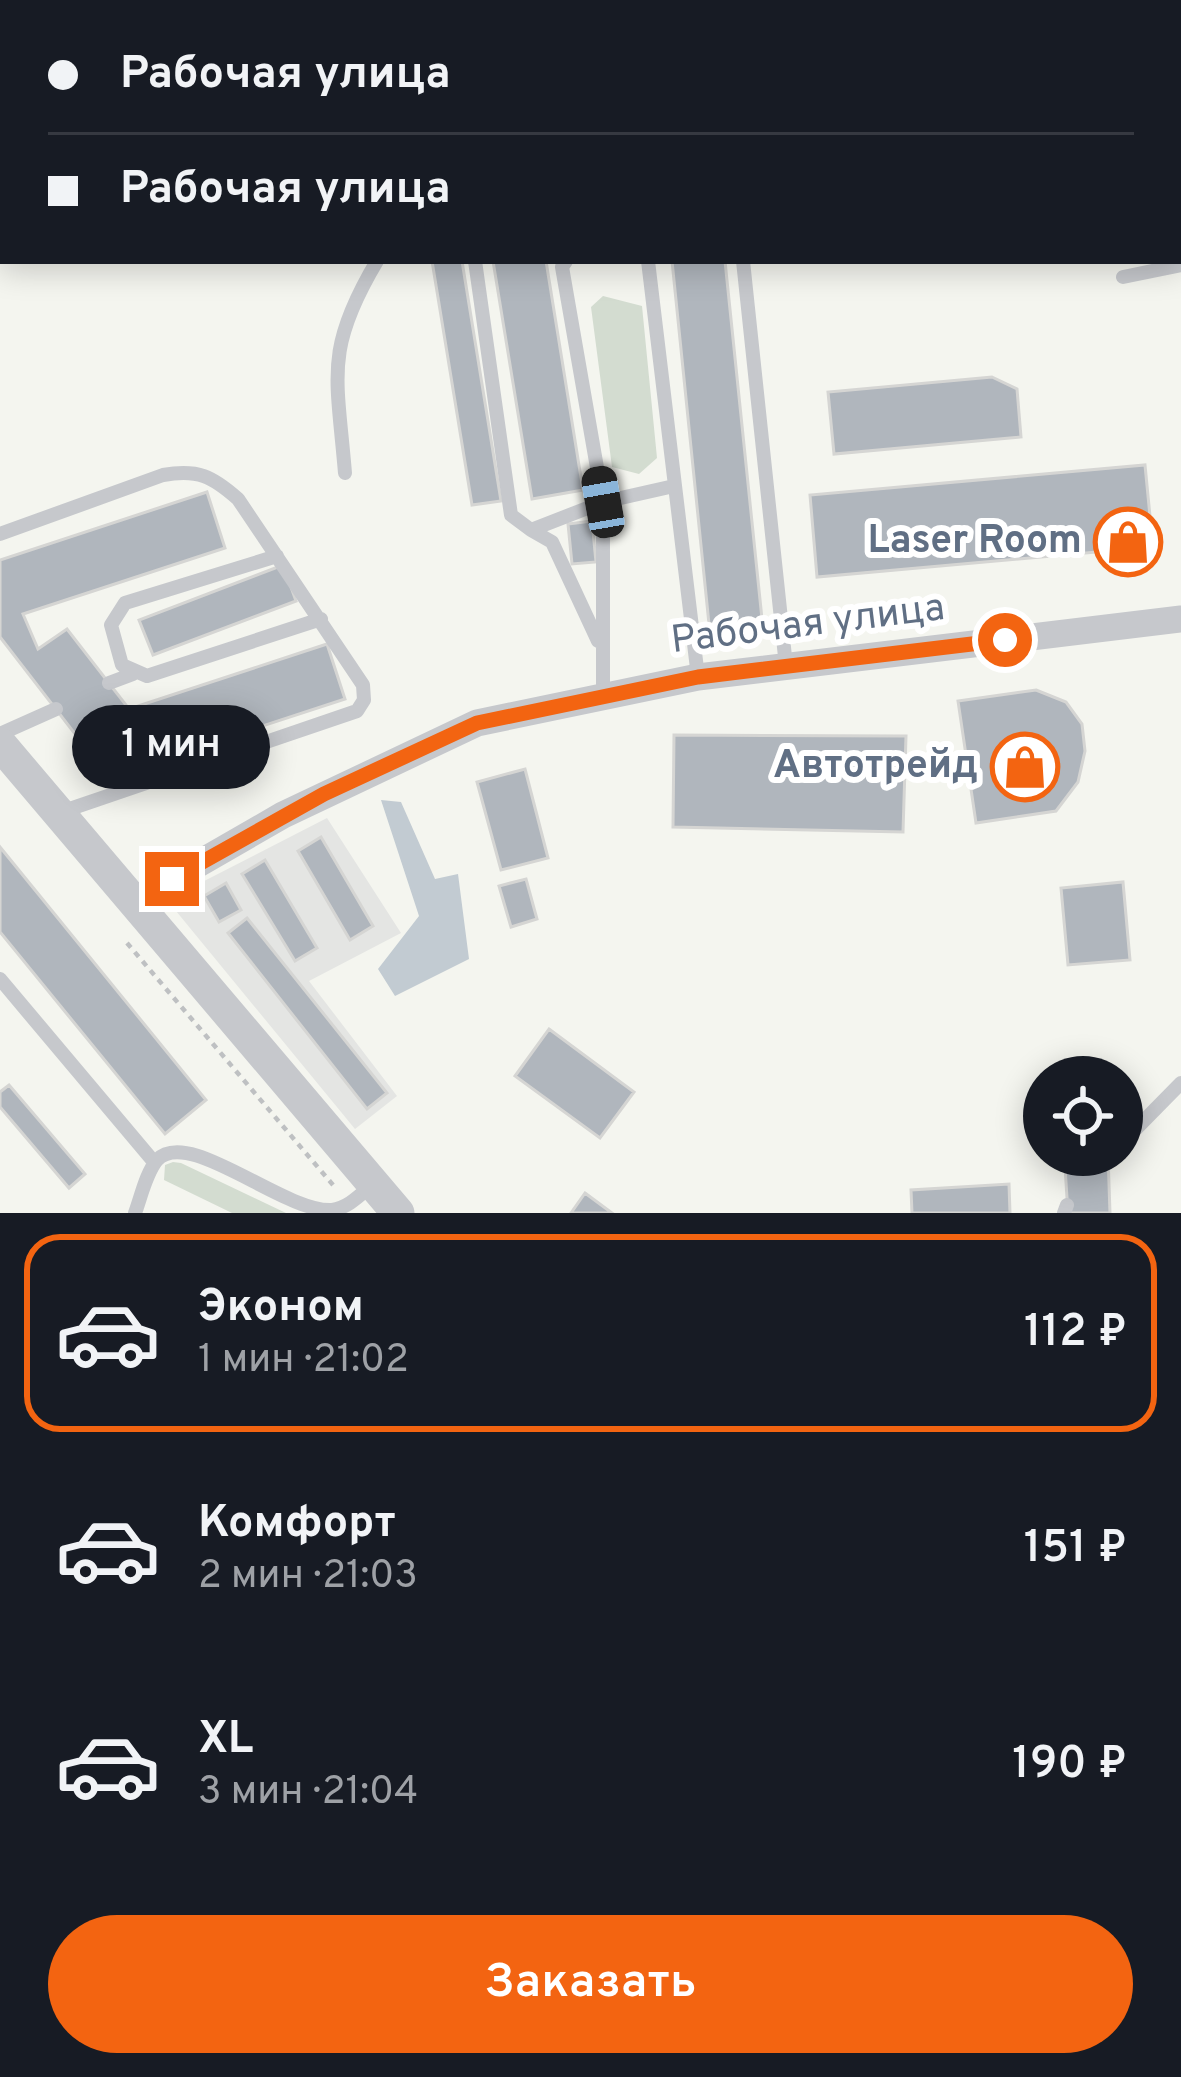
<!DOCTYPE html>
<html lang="ru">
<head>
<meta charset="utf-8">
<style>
	:root { --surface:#171b24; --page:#242831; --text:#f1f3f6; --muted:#9ea1a6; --line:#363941; --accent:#f36411 }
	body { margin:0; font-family:Overpass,sans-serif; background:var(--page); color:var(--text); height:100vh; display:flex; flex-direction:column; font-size:45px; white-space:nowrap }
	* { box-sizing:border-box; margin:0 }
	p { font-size:39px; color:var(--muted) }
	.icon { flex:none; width:66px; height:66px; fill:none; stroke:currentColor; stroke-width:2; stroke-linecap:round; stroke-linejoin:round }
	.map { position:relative; height:1213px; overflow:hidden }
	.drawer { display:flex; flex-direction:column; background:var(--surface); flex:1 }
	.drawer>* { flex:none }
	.guide { position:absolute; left:0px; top:0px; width:1182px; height:264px; box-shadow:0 6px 30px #0003; display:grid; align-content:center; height:264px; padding:0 48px; background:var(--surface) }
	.buttons { position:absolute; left:1023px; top:1056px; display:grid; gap:24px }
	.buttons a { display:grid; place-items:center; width:120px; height:120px; border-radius:50%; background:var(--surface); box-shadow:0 6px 30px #0003; font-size:60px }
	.end { position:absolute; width:54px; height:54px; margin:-27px; border:15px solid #f36411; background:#fff; box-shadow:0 0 0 6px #fff }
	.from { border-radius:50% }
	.bubble { position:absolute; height:84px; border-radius:42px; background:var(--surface); box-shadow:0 6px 30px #0003; font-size:39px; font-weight:600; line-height:84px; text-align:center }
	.car { position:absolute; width:36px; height:72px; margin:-36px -18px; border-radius:15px; box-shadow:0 0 9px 3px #0007; background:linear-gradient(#222 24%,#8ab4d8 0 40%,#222 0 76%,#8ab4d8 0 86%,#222 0) }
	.guide b { display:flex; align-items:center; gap:42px; height:114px; font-size:45px }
	.guide b+b { border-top:3px solid var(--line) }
	.guide i { width:30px; height:30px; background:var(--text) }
	ul { padding:21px 0 0; list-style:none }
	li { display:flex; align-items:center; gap:36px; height:198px; margin:0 24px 18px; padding:0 24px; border:6px solid transparent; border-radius:36px }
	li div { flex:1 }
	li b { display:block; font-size:45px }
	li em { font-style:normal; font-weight:600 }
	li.on { border-color:var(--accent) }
	li>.icon { width:108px; height:108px; stroke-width:1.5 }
	.button { display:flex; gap:24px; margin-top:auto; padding:24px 48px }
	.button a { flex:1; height:138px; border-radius:72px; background:var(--accent); color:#fff; font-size:48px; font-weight:600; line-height:138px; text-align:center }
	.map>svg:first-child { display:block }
	.built { fill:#e4e5e3 }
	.green { fill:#d3dcd0 }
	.water { fill:#c2cbd2 }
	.building { fill:#b0b6bd; stroke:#d5d5d3; stroke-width:3 }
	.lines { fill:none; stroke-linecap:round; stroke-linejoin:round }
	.path { stroke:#bec0c2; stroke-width:4.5; stroke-dasharray:6 6; stroke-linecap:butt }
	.service { stroke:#c6c8cc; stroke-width:14 }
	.minor { stroke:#c6c8cc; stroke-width:27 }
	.tertiary { stroke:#c6c8cc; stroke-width:33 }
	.route { stroke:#f36411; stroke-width:15 }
	.labels { text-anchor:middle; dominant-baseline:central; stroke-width:12; stroke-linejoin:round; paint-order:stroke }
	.poi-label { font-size:39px; font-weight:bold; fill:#606f84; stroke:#fff; text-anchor:end }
	.street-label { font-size:39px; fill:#606f84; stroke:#fff }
</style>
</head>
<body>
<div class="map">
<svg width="1181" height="1213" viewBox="0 0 1181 1213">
	<rect width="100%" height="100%" fill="#f4f5ef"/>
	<!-- built -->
	<path class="built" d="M327,818L401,933L309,981L397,1096L355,1129L167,900Z"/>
	<!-- green -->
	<path class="green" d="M603,296L642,306L657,458L639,474L612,467L591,307Z
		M173,1162L181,1163L286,1213H232L164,1180L165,1165Z"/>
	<!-- water -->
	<path class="water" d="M381,800L401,802L435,879L458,874L469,959L395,996L378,969L419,916Z"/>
	<!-- building -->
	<path class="building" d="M432,261H462L501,501L472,505Z
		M493,261H546L583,490L532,499Z
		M672,261H725L762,619L709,624Z
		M992,377L1017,389L1021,437L834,454L828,392Z
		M1145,465L1153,547L817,577L810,495Z
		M207,492L225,548L23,614L38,649L67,629L129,709L327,644L345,699L146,764L113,783L0,637V560Z
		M592,521L596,562L572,564L568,524Z
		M283,565L296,601L153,655L139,620Z
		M1036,690L1066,702L1082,724L1085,751L1078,782L1056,811L976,823L958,701Z
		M674,735L906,736L903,832L673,827Z
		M525,769L548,858L501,870L477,782Z
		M321,837L373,926L350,940L298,851Z
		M0,847L206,1100L165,1134L0,932Z
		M265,860L317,948L295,961L242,874Z
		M526,879L537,919L511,927L499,886Z
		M1123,882L1130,960L1068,965L1061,888Z
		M226,883L241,910L219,922L204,896Z
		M247,918L387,1093L367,1109L228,933Z
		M549,1029L634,1092L600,1138L515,1076Z
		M9,1085L85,1174L69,1188L0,1107V1092Z
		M1086,1155H1108L1110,1213H1068L1065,1167Z
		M1009,1184L1010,1213H912L911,1190Z
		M585,1193L612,1213H571Z"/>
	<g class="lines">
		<!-- path -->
		<path class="path" d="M127,943L333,1185"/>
		<!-- service -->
		<path class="service" d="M950,0L962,3
			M979,3L1018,0
			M1179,110H1181
			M475,261L511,515L531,530L603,502V696
			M566,261L562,267L603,502L674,486
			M648,261L698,677
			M743,261L786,666
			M1123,277L1181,265
			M345,473C337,376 324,350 377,261
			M531,530L552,542L598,641
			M0,534L163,475C198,469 212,476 238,499L363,685L364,700L357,711L58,813
			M277,556L125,603L111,625L122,665L147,676L321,619
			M109,683L133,674
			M0,734L56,709
			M0,979L154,1162
			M1122,1143L1181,1083
			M1108,1157L1110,1155
			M135,1213C141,1197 146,1173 157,1160C188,1126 284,1213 332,1210C348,1208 360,1195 372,1185
			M1064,1213L1067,1205"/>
		<!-- minor -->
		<path class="minor" d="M132,902L283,815L477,723L698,677L1181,619"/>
		<!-- tertiary -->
		<path class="tertiary" d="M0,744L398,1213"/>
	</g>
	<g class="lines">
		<!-- route -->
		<path class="route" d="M172,879L324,794L477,723L698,677L1005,640"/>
	</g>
	<!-- icons -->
	<defs>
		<symbol id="shop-ring" viewBox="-11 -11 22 22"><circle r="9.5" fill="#fff" stroke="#f36411" stroke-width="1.5"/><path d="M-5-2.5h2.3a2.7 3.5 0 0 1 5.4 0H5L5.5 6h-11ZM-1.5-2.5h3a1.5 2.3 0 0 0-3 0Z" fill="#f36411"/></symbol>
	</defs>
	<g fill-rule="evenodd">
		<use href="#shop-ring" x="1090" y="504" width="76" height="76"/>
		<use href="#shop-ring" x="987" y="729" width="76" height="76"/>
	</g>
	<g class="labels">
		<!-- poi labels -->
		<g class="poi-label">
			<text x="1082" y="542">Laser Room</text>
			<text x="978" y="767">Автотрейд</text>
		</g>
		<!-- street labels -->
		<g class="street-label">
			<text transform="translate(808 626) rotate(-7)">Рабочая улица</text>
		</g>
	</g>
</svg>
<div class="buttons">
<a><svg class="icon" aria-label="locate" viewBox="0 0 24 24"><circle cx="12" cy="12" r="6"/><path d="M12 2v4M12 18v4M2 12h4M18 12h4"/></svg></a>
</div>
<i class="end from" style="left:1005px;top:640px"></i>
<i class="end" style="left:172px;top:879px"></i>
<div class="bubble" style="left:72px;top:705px;width:198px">1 мин</div>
<i class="car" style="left:603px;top:502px;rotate:350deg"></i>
<div class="guide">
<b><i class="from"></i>Рабочая улица</b>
<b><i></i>Рабочая улица</b>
</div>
</div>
<section class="drawer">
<ul>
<li class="on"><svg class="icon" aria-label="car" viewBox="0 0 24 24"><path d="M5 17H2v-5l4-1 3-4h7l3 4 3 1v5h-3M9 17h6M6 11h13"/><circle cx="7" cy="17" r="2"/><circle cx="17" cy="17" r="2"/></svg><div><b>Эконом</b><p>1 мин · 21:02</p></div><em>112 ₽</em></li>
<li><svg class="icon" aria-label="car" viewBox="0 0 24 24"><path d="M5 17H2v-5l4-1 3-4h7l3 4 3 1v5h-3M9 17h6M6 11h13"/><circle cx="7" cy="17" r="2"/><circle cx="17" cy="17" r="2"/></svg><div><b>Комфорт</b><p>2 мин · 21:03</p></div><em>151 ₽</em></li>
<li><svg class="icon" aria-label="car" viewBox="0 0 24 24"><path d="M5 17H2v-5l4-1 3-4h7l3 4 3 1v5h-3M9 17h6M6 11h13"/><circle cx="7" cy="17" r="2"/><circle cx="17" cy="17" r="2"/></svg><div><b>XL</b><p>3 мин · 21:04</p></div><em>190 ₽</em></li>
</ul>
<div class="button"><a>Заказать</a></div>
</section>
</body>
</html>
